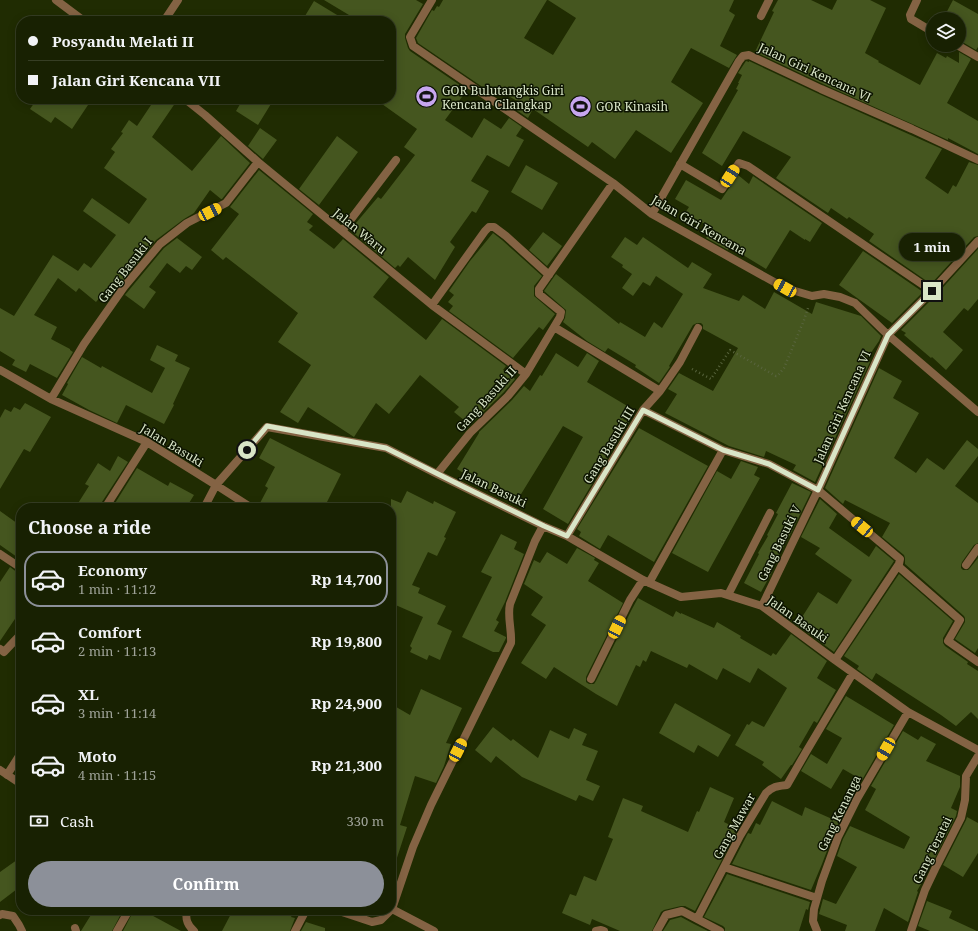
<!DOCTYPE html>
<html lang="en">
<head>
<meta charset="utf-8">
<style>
	:root { --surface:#182102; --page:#21290c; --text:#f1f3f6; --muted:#9fa399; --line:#363e24; --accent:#8c9099 }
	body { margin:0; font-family:"Noto Serif",serif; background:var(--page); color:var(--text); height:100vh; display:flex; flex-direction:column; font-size:15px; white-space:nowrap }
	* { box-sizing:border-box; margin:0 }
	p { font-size:13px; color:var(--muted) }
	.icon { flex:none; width:22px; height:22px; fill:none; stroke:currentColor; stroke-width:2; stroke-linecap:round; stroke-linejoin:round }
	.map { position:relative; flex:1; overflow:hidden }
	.sheet { position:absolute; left:16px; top:503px; width:380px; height:412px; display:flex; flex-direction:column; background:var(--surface); border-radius:16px; box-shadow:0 2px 10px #0003,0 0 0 1px var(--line) }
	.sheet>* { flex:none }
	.guide { position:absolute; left:16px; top:16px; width:380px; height:88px; border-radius:16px; box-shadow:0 2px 10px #0003,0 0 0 1px var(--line); display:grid; align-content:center; height:88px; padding:0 12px; background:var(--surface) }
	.tools { position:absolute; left:926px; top:12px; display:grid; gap:8px }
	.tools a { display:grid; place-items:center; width:40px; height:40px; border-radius:50%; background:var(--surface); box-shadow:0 2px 10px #0003,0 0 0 1px var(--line); font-size:20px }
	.end { position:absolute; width:18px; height:18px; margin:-9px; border:5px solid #d9e5c7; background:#111; box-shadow:0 0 0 2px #111 }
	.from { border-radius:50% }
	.bubble { position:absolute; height:28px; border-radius:14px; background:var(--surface); box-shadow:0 2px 10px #0003,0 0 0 1px var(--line); font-size:13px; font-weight:700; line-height:28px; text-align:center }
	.car { position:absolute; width:12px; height:24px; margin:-12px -6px; border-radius:5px; box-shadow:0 0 3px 1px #0007; background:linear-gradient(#f5c518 24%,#345 0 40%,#f5c518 0 76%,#345 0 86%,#f5c518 0) }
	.guide b { display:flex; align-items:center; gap:14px; height:38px; font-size:15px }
	.guide b+b { border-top:1px solid var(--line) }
	.guide i { width:10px; height:10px; background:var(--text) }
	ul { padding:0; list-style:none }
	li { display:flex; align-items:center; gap:12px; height:56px; margin:0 8px 6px; padding:0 4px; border:2px solid transparent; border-radius:16px }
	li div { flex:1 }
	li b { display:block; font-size:15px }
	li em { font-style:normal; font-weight:700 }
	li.on { border-color:var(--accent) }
	li>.icon { width:36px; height:36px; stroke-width:1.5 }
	h2 { padding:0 12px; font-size:18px; line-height:48px }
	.pay { display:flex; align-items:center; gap:10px; height:44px; padding:0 12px; font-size:15px }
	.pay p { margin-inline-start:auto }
	.primary-button { display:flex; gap:8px; margin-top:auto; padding:8px 12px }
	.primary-button a { flex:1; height:46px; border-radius:24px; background:var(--accent); color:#fff; font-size:16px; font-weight:700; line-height:46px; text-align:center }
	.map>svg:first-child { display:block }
	.building { fill:#45561f }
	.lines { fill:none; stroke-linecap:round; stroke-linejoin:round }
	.path { stroke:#58643d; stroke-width:2.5; stroke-dasharray:1 3; stroke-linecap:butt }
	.minor { stroke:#846344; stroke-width:8 }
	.route { stroke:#d9e5c7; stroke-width:5 }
	.labels { text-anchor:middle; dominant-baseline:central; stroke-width:3; stroke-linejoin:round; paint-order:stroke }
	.street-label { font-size:12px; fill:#d9e5c7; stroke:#0c1301 }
	.poi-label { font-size:12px; fill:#d9e5c7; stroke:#0c1301; text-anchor:start }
</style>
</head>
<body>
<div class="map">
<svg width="978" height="931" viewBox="0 0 978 931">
	<rect width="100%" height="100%" fill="#202c02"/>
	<!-- building -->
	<path class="building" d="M324,0H416L423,4L405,34V38L408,48L410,51L467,90L445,120L472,138L484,118L501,129L509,118L522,127L516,136L524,140L509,167L487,155L471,181L489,191L476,213L472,211L450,242L455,247L435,280L408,257L400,267L398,265L395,268L350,230L378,197L381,199L415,155L404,147L417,129L375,99H391V21H359Z
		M443,0H547L524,38L553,55L576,18L548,0H734L729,11L735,15L720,46L737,55L729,68L691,48L671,82L703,103L671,153L636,130L615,159L592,142L588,147L533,109L528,118L515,109L519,102L487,84L484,88L418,43L416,38L432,10L434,11L437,6L439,7Z
		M778,0H811L832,10L837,0H870L886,8L865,53L879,61L878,62L920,85L937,53L946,58L947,56L959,63V52L971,59L947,103L978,121V154L948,138V140L823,84L755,52L774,12L772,11Z
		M953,0L978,14V47L976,50L959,40V19H943Z
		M314,1L347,21H302Z
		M746,61L749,62V61L819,94L942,149L925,178L948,194L953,185L956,187L969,162L978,165V236L974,237L931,284L869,241L874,234L849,217L847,219L831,208L828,213L776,178L791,157L743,131L722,166L702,153L738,90L736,89L739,83H738L742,75L738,73Z
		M37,99H92L72,129L55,117L51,123L30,109Z
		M155,99H178L152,137L192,171L221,136L250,163L222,199H221L210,190L194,213L184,219L156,240L117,288L111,284L96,302L79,288L76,292L58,278L34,315L57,327L51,339L70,349V350L73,352L57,378L30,364L26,372L12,365L15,360L0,351V308L14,316L53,255L78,271L84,263L91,268L116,235L83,211L92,198L129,224L147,199L104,168L115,152L111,149L123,133L121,132L129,120L137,126Z
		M243,99H274L258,125L236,111Z
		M260,128L277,140L263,159L248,146Z
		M337,136L358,152L319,205L299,189Z
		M526,165L558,183L542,210L511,192Z
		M259,170L313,214L307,222L313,226L309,230L334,249L343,239L389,277L373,297L426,340L442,319L506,366L503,370L515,379L504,392L470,425L454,412L459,407L420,375L389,414L376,403L354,437L308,407L298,423L280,412L311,365L278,342L298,313L226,257L223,260L211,250L239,214L230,207Z
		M738,175L749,184L753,176L822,223L810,242L805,239V240L790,230L766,269L730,247L728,250L706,238L712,228L685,213L689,207L675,199L686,180L721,200Z
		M543,232L562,246L547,266L529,250Z
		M493,233L502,240L542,276L534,286V296L555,314L543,330L539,327L513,358L449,311L453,306L448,302L454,295L449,291L470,261Z
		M625,237L637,245L643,237L688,268L692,262L712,274L703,288L739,301L743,295L765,309L774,292L812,314L816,302L861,316L881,336L879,341L866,360L870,362L815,482L793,470L796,465L766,451L764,457L729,446L665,413L677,394L668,389L679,373L713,391L738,348L703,329V325L701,323H697L693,325L669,366L670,367L659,383L635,367L636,365L608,348L605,352L587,341L563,322L565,318L566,310L544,291L556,274L619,324L620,322L645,337L654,322L662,328L683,294L656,276L650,286L643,282L633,296L622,288L632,274L622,267L623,265L611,257Z
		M177,238L202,257L192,270L186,266L180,273L167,263L149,287L156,292L144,309L125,295L164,248Z
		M978,249V299L968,311L964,308L943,332L963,350L946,370L932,357L931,358L904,335L906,333L901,330L936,295Z
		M863,251L923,292L892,323L839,285Z
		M157,345L178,355L175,361L190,368L173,404L174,405L164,424L126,405L117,423L89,410L62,395L68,384L67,383L82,357L101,368L102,366L152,393L165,368L150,360Z
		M556,353L578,367L587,353L599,361L587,382L629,407L623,419L629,422L568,524L543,509L583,437L563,426L518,499L494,483L490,490L457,469L479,433V432L512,400L524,386L530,391L540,375L542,376Z
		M879,368L902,381L893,398L919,413L894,458L916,473L927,458L944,470L967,440L978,449V456L955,486L978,503V543L974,545L962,562L961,565V568L963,570H968L970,568L978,558V648L975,653L955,639L965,622V618L964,616L905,564V558L904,555L882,537L890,523L845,500L843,504L825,488Z
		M25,403L51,417L30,452L24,449L0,489V418L5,409L11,412L14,407L20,410Z
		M639,428L708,466L654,562L608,535L600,549L579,536L581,532L577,529Z
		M270,438L341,474L324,508H302L290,502L287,508H270L260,503L268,488L265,486L275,467L259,458Z
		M118,456L128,462L100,505V508H75L89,486L85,484L98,463L110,471Z
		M741,461L758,467L754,475L760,478L708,572L672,553L717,471L731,479Z
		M137,468L168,486L170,482L194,495L186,508H112Z
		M792,483L811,492L791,533L770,571L772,572L761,592L744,583L759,554L758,553L768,536L767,535L778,514L776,513Z
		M407,491L433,504L434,501L456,512L444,537L446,538L437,556L428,552L412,585L420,588L418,593L446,606L437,624L452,631L440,660L429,655L427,660L410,652L412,648L410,646L423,617L391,603V499L401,503Z
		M820,499L837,514L829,528L869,557L876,546L894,561L834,652L797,625L818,592L837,604L852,580L815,554L820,548L801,537Z
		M0,511L21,526V561L16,558L17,557L0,545Z
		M501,534L517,542L514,549L524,554L505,602L496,620L499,622L494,631L506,637V638L499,652H493L462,637L492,577L481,572Z
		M577,548L595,558L594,560L599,563L588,581L623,603L586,677V682L589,684H594L596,681L632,609L638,598L673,617L676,611L681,614V613L714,628L717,622L741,636L740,638L771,656L773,653L776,655L791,634L827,661L817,678L836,690L817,723L814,721L799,747L802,749L792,765H791L781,779L762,765L764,762L735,745L747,724L749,725L752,721L764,727L787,688L758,668L750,683L723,668L717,680L689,664L687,668L651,651L646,662L643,660L640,667L636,665L617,706L596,694L554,667L546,679L521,663L546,625L531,615L543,597L524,584L534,560L540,563L547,552L567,564Z
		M10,567L18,573H21V610L0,641V582Z
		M899,574L953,621L943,638V643L945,646L968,662L967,664L978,671V719L971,712L956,726L941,715L876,673L872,680L857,669L859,666L844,656Z
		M421,689L462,708L446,743L451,744L444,766L436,783L415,776L400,825L407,827L394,867L391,866V704L410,715Z
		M846,696L894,725L862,780L843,769L831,789L801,771L811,754L827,764L842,738L826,729Z
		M675,703L731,735L718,757L698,745L694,753L659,733Z
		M493,727L511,741L513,739L538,758L550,730L569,739L574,728L587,734L582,745L598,751L586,780L600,786L593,801L579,795L576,801L522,777L496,756L491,763L475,750Z
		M903,731L918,740L921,736L936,744L926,761L960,776V787L951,808L957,811L956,816L934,860L932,859L918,883L921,884L917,891L918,892L908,922L884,908L875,931H845L847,925L819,914L823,899L836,904L857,867L837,856L843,839L850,826L904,849L910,837L865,810L876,789L871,786Z
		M710,787L734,798L724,822L738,829L695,911L685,906H681L664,910L661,912L652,931H620L592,919L590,925L562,913L570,894L576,896L584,876L596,881L613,839L608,837L623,798L643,806L641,811L688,832L697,811L699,812Z
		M772,801L802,816L805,807L839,822L833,835L822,864L811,890L732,864L748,833L751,834L756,823L760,825Z
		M967,817L978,823V853L963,877L943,865L966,820Z
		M21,857V886L0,902V872Z
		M727,874L810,902L808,910L806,909L799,931H725V928L723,926L704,917Z
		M927,901L952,911L949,918L977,931H930L918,926Z
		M94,910H123L112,931H81Z
		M134,910H142L181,931H123Z
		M233,910H295L291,917L295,918L290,931H222Z
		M681,917L694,924L708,931H663L670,920Z
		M306,922L325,928V931H301Z"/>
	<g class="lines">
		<!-- path -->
		<path class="path" d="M692,369L711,379L730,350L776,376L779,374L784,368L804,320L808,308"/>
		<!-- minor -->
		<path class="minor" d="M56,0L84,21
			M432,0L410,37L413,46L613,183L652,214L785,288L812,296L824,294L840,297L855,303L888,335L978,412
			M917,0L910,15L911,19L933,32
			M761,16L769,0
			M164,21L178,0
			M957,45L978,57
			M185,99L205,115L258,162L432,305L526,374
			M680,164L722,189L739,163L748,166L932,291
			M652,214L739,61L743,56L749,55L821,89L912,129L978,160
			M342,231L396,160
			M432,305L485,231L489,227H494L506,236L549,275
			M554,327L660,391
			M0,370L51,399L147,442L216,485L267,427L386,448L437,474L543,526L567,536L643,580L681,597L721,593L762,606L835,660L908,712L978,750
			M51,399L84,344L124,287L160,244L187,223L226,203L258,162
			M643,410L723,450L769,464L818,490L900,559L899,564L835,660
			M437,474L470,433L508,396L526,374L560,317L561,312L539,294V289L613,183
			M105,508L147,442
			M204,508L216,485L252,508
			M567,536L643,410L660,391L680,362L698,328
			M0,554L21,568
			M966,565L978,548
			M898,566L960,620L948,641L978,662
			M649,583L723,450
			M728,595L770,513
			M762,606L818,490L888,335L932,291L978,241
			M0,649L4,652L21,634
			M591,679L630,600L643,580
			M0,770L21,784
			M7,775L21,753
			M724,867L817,898
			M392,909L413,847L431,805L511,643C512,630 507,617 510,604L535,541L543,526
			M187,910C185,919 187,925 194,931
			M336,910L372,922L381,920L392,909L434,931
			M0,915L2,914L13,916L19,925L22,931
			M697,919L740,836L766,793C773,786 778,786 787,785L806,752L853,673
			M75,928L76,931
			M117,931L129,910
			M295,931L306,910
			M596,931L601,930L604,931
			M657,931L666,915L682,911L720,931
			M817,931L813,921L814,909L822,881L838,837L857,799L908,712
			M911,931L925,890L935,869L961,818L965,800L966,776L978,756"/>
	</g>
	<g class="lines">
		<!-- route -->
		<path class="route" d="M247,450L267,426L386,448L464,487L544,526L567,536L643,410L723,450L769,464L818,490L888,335L932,291"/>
	</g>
	<!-- icons -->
	<defs>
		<symbol id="stadium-disc" viewBox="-11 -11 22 22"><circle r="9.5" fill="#c7a6ef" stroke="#0c1301"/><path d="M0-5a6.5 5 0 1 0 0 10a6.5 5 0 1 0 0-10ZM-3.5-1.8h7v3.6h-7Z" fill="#111"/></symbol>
	</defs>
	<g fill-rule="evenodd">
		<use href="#stadium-disc" x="414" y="84" width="25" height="25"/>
		<use href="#stadium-disc" x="568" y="94" width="25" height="25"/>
	</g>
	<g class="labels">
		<!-- street labels -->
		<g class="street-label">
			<text transform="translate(815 72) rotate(25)">Jalan Giri Kencana VI</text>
			<text transform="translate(699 225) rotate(30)">Jalan Giri Kencana</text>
			<text transform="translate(360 231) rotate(39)">Jalan Waru</text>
			<text transform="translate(125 270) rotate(-52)">Gang Basuki I</text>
			<text transform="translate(486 399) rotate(-48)">Gang Basuki II</text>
			<text transform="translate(842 407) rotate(-66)">Jalan Giri Kencana VI</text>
			<text transform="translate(172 445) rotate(31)">Jalan Basuki</text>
			<text transform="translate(609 445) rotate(-59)">Gang Basuki III</text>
			<text transform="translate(494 488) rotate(26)">Jalan Basuki</text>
			<text transform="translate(779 543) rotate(-64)">Gang Basuki V</text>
			<text transform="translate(798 619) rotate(35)">Jalan Basuki</text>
			<text transform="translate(839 813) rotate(-64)">Gang Kenanga</text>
			<text transform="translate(734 826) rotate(-61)">Gang Mawar</text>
			<text transform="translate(932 850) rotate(-64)">Gang Teratai</text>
		</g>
		<!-- poi labels -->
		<g class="poi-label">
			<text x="442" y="90">GOR Bulutangkis Giri<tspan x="442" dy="14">Kencana Cilangkap</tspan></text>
			<text x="596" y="106">GOR Kinasih</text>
		</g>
	</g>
</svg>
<div class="tools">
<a><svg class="icon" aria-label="layers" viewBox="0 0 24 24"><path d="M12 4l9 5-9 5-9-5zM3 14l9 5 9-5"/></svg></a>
</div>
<i class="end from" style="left:247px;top:450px"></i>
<i class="end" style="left:932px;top:291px"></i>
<div class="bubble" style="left:899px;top:233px;width:66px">1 min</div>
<i class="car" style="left:730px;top:176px;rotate:33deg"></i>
<i class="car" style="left:210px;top:212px;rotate:63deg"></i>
<i class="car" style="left:785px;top:288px;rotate:299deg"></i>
<i class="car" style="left:862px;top:527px;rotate:310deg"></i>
<i class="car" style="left:617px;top:627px;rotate:26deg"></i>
<i class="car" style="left:886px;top:749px;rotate:210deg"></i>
<i class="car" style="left:458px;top:750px;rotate:27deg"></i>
<div class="guide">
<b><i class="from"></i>Posyandu Melati II</b>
<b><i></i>Jalan Giri Kencana VII</b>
</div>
<section class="sheet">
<h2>Choose a ride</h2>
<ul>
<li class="on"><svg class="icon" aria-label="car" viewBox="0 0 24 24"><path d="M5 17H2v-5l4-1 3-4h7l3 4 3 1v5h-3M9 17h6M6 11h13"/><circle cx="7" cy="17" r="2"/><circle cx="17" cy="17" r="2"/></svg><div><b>Economy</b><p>1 min · 11:12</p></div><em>Rp 14,700</em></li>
<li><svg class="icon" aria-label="car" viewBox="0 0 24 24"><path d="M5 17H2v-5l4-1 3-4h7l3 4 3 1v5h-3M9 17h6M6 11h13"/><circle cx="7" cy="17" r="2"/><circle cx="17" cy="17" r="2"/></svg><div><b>Comfort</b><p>2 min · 11:13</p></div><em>Rp 19,800</em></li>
<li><svg class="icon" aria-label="car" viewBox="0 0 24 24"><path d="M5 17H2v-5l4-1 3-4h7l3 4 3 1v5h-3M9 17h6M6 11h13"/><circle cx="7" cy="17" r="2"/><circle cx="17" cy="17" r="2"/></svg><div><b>XL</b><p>3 min · 11:14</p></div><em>Rp 24,900</em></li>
<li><svg class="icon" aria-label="car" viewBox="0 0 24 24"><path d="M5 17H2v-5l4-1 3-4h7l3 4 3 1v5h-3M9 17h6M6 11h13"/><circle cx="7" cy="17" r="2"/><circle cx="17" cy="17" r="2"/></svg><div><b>Moto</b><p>4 min · 11:15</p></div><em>Rp 21,300</em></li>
</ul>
<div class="pay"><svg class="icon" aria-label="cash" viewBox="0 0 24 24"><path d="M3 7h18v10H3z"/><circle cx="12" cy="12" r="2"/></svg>Cash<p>330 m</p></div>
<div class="primary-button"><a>Confirm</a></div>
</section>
</div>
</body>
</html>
